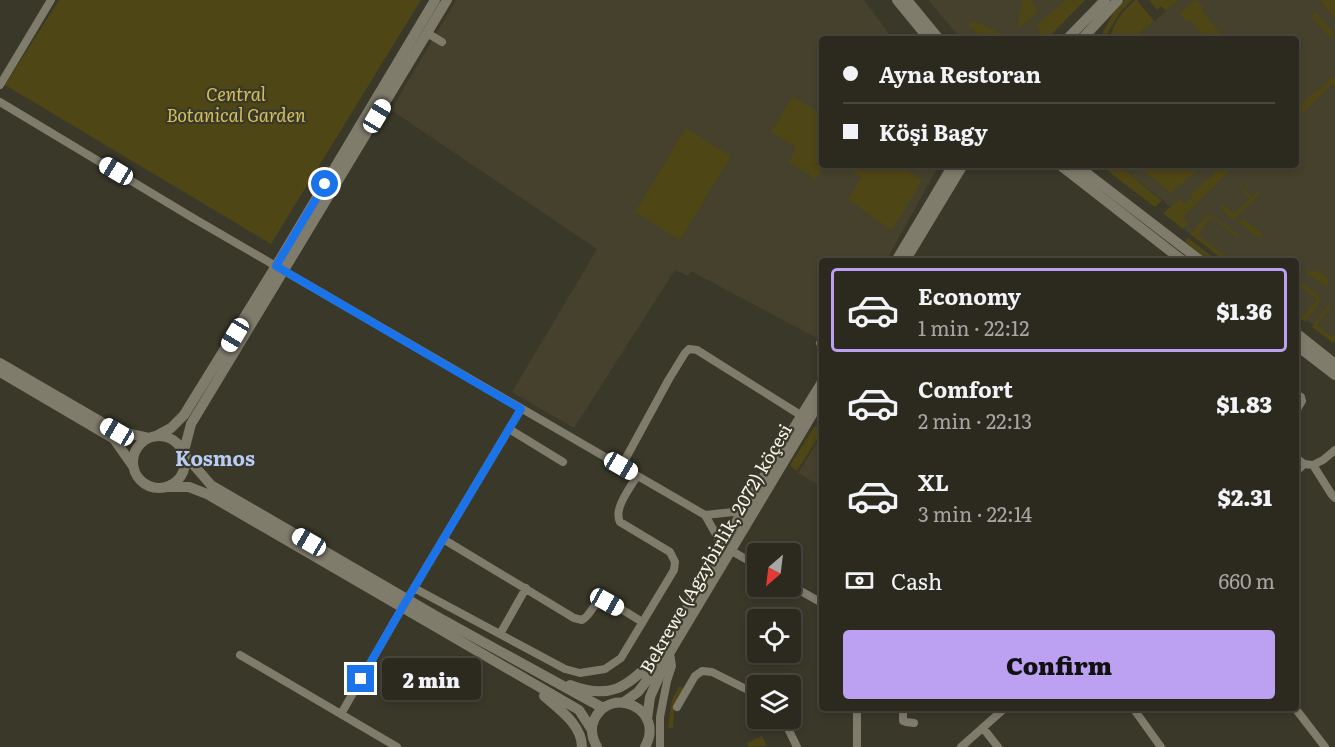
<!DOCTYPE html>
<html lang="en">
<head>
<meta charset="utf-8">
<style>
	:root { --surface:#2c2a1f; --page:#343228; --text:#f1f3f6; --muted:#a6a7a4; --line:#48463d; --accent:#bca0f2 }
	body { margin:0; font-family:Literata,serif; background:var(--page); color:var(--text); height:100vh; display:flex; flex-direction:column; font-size:22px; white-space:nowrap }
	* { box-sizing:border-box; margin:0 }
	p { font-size:20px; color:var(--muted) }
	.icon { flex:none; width:33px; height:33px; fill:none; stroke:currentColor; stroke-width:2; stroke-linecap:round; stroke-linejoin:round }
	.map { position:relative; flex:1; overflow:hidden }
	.sheet { position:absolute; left:819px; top:258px; width:480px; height:453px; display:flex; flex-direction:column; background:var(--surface); border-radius:6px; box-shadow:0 3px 9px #0003,0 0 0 2px var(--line) }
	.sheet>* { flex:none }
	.banner { position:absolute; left:819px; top:36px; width:480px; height:132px; border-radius:6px; box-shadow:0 3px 9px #0003,0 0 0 2px var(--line); display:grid; align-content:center; height:132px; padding:0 24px; background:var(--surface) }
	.needle { width:39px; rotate:208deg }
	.fabs { position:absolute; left:747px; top:543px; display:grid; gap:12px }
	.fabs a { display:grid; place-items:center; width:54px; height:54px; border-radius:6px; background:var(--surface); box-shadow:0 3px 9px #0003,0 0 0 2px var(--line); font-size:30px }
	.end { position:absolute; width:27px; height:27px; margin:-14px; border:8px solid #1a73e8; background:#fff; box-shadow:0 0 0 3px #fff }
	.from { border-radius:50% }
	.bubble { position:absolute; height:42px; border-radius:6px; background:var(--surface); box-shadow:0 3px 9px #0003,0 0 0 2px var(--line); font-size:20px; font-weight:800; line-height:42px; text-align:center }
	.car { position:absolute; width:18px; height:36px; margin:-18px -9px; border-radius:8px; box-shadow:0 0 4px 2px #0007; background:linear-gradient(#fff 24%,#345 0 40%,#fff 0 76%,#345 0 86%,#fff 0) }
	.banner b { display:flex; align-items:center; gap:21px; height:57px; font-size:22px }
	.banner b+b { border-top:2px solid var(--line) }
	.banner i { width:15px; height:15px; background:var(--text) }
	ul { padding:10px 0 0; list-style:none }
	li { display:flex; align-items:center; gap:18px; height:84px; margin:0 12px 9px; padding:0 12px; border:3px solid transparent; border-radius:6px }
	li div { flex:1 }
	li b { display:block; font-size:22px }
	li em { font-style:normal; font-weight:800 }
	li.on { border-color:var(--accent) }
	li>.icon { width:54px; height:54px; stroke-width:1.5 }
	.pay { display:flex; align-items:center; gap:15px; height:66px; padding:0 24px; font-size:22px }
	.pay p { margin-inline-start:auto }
	.primary-button { display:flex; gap:12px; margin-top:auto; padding:12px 24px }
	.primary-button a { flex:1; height:69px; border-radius:6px; background:var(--accent); color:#111; font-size:24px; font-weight:800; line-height:69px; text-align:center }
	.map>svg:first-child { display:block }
	.built { fill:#45412c }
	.green { fill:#4f4616 }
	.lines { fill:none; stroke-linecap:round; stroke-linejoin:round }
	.street { stroke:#7f7c6c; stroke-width:8 }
	.secondary { stroke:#7f7c6c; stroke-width:10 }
	.route { stroke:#1a73e8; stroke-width:8 }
	.labels { text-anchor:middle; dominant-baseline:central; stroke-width:4.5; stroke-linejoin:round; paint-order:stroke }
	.park-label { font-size:18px; font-style:italic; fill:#d3c05d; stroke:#3a3829 }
	.street-label { font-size:18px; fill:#f6f5ec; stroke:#3a3829 }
	.neighbourhood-label { font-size:20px; font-weight:bold; fill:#b9cdf5; stroke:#3a3829 }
</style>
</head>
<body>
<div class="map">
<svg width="1335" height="747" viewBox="0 0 1335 747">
	<rect width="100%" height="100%" fill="#3a3829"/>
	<!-- built -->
	<path class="built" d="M456,0H864L893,39H822V165H939L886,261H822V341L691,271L688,276L675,270L574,428L512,392L597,249L391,110Z
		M928,0H1085L1047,39H961Z
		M1179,0H1319L1335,19V341L1296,312V261H1227L1184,229L1189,224L1183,217L1119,165H1296V39H1133Z
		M822,434V487L798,473Z"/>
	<!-- green -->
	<path class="green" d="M59,0H421L271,244L5,85Z
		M1022,0H1030L1038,11L1019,28L1018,27Z
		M1065,0H1085L1047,39H1031L1040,31L1037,27L1038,24Z
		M1125,0H1132L1120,12L1105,37L1103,34V32L1114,12Z
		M1135,0H1137L1154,21L1133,39H1110C1113,23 1123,11 1135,0Z
		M1149,0H1179L1166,11L1161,6L1157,10Z
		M1196,0L1204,8L1202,11L1225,39H1206L1190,20L1187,22L1179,13L1193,1Z
		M1319,0H1335V19Z
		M1316,12L1335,34L1330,38L1311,16Z
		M974,21L1001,33L1002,36C991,42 977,35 969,26V23Z
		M1333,77L1335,79V86L1332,84L1296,120V102L1300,105Z
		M793,96L822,115V165H824L816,179L789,162L796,147L771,132Z
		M686,128L731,156L680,240L635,212Z
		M842,165H900L922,180L892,230L848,200L861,177Z
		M1100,165H1119L1162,201L1155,207Z
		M1151,165H1204L1171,193L1144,171Z
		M1217,165H1235L1183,217L1189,224L1183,229L1163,213L1180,199L1184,204L1193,197L1191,194L1215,173L1212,169Z
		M1240,185L1252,197L1257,192L1260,194L1233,220L1224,212L1221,206L1222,204L1234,213L1250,199L1239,186Z
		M1210,214L1239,235L1237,237L1211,217L1198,235L1233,261H1225L1190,234L1205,217Z
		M1243,219L1263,234L1259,238L1239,223Z
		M1188,238L1218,261H1210L1185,242Z
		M1305,270L1312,272L1318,270L1330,281L1326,287L1304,271Z
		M1302,283L1317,294L1320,299L1318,306L1305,322L1296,315V310L1304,316L1317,299L1299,286Z
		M1328,305H1330V307L1317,325L1332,337L1335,335V341L1333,343L1312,327Z
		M818,426L822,427V431L797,471L791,467V464L814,427Z
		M679,686L684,689L674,711L673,728H668L672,700Z
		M762,736L767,746L749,747L747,743Z"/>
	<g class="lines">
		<!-- street -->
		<path class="street" d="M427,33L442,42
			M0,85L51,0
			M0,102L193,218L705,515L743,511
			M820,343L822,344
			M1296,394L1301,397L1302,401L1296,411
			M509,429L563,462
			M1296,458L1304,464
			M1313,465L1323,460L1335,450
			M621,467L669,379L685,353L689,349L697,350L802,416L806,417
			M1296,472L1304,464L1313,465L1332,495L1335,498
			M705,515L722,545
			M443,539L574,618L582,620C590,616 592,606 598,603C608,599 634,617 642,622
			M730,550L758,566
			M790,585L822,603
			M414,588L565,669L580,673L605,669L621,658L674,570L675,562L670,552L620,522C613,509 630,488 637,476
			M500,634L526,588
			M240,655L397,747
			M677,707L695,676L702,671L712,672L758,695
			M903,708V721L906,722L914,723
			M1133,708L1161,747
			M1295,708L1325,747
			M341,714L402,608L521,409
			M783,718L797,747
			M983,728L998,747
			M660,747V717L667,681L672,666L670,653
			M857,747V708
			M961,747L1005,708"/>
		<!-- secondary -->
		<path class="secondary" d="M897,0L929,39
			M907,0L939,39
			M1067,39L1105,0
			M1082,39L1118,0
			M1060,165L1183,261
			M1076,165L1201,261
			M896,261L953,165
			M905,261L963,165
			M1296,333L1335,364
			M1296,345L1335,375
			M0,363L117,431L149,438
			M0,372L114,439L133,466
			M133 462a26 26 0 1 1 52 0a26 26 0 1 1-52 0Z
			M156,436L171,428L184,415L276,266L435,0
			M184,451L191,424L447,0
			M185,455L211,485L443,620L603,708
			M168,487H189L207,494L579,710L592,730
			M570,685C609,700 627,688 653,660
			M544,696C559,709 582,725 582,747
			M624,702L638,692L645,683L722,545L822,382
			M647,719L650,697L670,652L822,398
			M597,747C592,738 590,729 594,720C610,684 666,709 645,747"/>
	</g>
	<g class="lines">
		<!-- route -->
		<path class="route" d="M325,184L276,266L521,409L402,608L361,679"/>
	</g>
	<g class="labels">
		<!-- park labels -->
		<g class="park-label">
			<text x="236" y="93">Central<tspan x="236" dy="21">Botanical Garden</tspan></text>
		</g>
		<!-- street labels -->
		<g class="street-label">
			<text transform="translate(715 548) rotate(-60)">Bekrewe (Agzybirlik, 2072) köçesi</text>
		</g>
		<!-- neighbourhood labels -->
		<g class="neighbourhood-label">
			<text x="215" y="457">Kosmos</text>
		</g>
	</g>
</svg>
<div class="fabs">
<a><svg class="needle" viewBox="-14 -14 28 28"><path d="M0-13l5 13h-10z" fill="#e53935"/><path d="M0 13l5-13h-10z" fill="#a6a7a4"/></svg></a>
<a><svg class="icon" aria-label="locate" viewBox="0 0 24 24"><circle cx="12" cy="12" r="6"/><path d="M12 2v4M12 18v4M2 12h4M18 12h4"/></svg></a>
<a><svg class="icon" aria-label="layers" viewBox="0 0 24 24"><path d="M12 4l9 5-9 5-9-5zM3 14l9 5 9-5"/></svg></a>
</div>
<i class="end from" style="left:325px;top:184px"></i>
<i class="end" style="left:361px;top:679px"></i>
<div class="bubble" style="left:382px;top:658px;width:99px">2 min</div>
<i class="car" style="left:377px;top:116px;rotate:31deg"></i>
<i class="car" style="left:116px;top:171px;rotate:301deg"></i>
<i class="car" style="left:235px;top:335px;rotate:211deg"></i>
<i class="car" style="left:117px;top:432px;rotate:300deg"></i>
<i class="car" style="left:621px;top:466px;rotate:120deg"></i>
<i class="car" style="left:309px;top:542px;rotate:300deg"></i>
<i class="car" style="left:607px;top:602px;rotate:119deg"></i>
<div class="banner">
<b><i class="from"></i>Ayna Restoran</b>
<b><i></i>Köşi Bagy</b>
</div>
<section class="sheet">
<ul>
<li class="on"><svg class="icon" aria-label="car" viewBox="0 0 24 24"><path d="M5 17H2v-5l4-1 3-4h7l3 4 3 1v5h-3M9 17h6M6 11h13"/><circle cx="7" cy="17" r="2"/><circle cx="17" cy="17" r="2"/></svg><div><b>Economy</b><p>1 min · 22:12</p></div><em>$1.36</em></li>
<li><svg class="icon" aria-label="car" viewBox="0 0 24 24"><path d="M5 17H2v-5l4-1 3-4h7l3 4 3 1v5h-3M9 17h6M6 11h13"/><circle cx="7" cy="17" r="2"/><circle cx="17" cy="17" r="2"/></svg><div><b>Comfort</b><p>2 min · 22:13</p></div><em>$1.83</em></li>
<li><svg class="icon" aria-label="car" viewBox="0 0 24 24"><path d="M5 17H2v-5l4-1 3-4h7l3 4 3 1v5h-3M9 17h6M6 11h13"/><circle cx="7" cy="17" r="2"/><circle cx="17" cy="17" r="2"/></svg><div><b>XL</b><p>3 min · 22:14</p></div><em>$2.31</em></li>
</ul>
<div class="pay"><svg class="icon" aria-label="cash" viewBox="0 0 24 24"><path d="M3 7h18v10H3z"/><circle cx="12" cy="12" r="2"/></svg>Cash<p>660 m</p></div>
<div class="primary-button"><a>Confirm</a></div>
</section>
</div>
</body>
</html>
